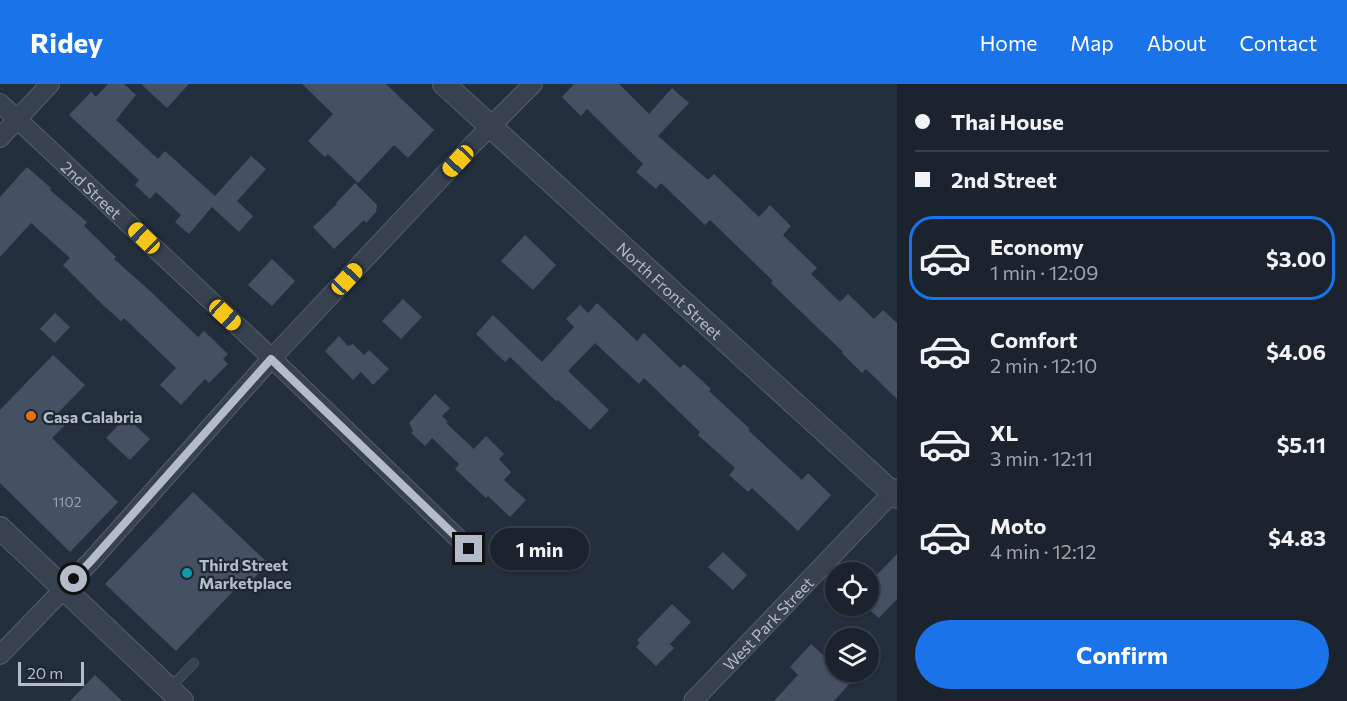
<!DOCTYPE html>
<html lang="en">
<head>
<meta charset="utf-8">
<style>
	:root { --surface:#1b232e; --page:#282f3a; --text:#f1f3f6; --muted:#a0a4aa; --line:#39404a; --accent:#1a73e8 }
	body { margin:0; font-family:Commissioner,sans-serif; background:var(--page); color:var(--text); height:100vh; display:flex; flex-direction:column; font-size:22px; white-space:nowrap }
	* { box-sizing:border-box; margin:0 }
	p { font-size:20px; color:var(--muted) }
	.icon { flex:none; width:33px; height:33px; fill:none; stroke:currentColor; stroke-width:2; stroke-linecap:round; stroke-linejoin:round }
	.map { position:relative; flex:1; overflow:hidden }
	.details { display:flex; flex-direction:column; background:var(--surface); width:450px }
	.details>* { flex:none }
	.hud { display:grid; align-content:center; height:132px; padding:0 18px; background:var(--surface) }
	.fabs { position:absolute; left:825px; top:478px; display:grid; gap:12px }
	.fabs a { display:grid; place-items:center; width:54px; height:54px; border-radius:50%; background:var(--surface); box-shadow:0 2px 4px #0004,0 0 0 2px var(--line); font-size:30px }
	.scale { position:absolute; left:18px; bottom:15px; width:66px; box-sizing:border-box; padding-left:6px; border:3px solid #b4bcc9; border-top:0; font-size:16px; line-height:21px; white-space:nowrap; color:#b4bcc9; -webkit-text-stroke:4px #1d2633; paint-order:stroke }
	.end { position:absolute; width:27px; height:27px; margin:-14px; border:8px solid #b4bcc9; background:#111; box-shadow:0 0 0 3px #111 }
	.from { border-radius:50% }
	.bubble { position:absolute; height:42px; border-radius:21px; background:var(--surface); box-shadow:0 2px 4px #0004,0 0 0 2px var(--line); font-size:20px; font-weight:700; line-height:42px; text-align:center }
	.car { position:absolute; width:18px; height:36px; margin:-18px -9px; border-radius:8px; box-shadow:0 0 4px 2px #0007; background:linear-gradient(#f5c518 24%,#345 0 40%,#f5c518 0 76%,#345 0 86%,#f5c518 0) }
	.hud b { display:flex; align-items:center; gap:21px; height:57px; font-size:22px }
	.hud b+b { border-top:2px solid var(--line) }
	.hud i { width:15px; height:15px; background:var(--text) }
	ul { padding:0; list-style:none }
	li { display:flex; align-items:center; gap:18px; height:84px; margin:0 12px 9px; padding:0 6px; border:3px solid transparent; border-radius:24px }
	li div { flex:1 }
	li b { display:block; font-size:22px }
	li em { font-style:normal; font-weight:700 }
	li.selected { border-color:var(--accent) }
	li>.icon { width:54px; height:54px; stroke-width:1.5 }
	.action { display:flex; gap:12px; margin-top:auto; padding:12px 18px }
	.action a { flex:1; height:69px; border-radius:36px; background:var(--accent); color:#fff; font-size:24px; font-weight:700; line-height:69px; text-align:center }
	header { display:flex; align-items:center; gap:36px; box-sizing:border-box; height:84px; padding:0 30px; background:var(--accent); color:#fff }
	header strong { font-size:28px }
	nav { display:flex; gap:33px; margin-inline-start:auto; font-size:21px }
	main { display:flex; flex:1; min-height:0 }
	.map>svg:first-child { display:block }
	.building { fill:#455162 }
	.lines { fill:none; stroke-linecap:round; stroke-linejoin:round }
	.service-casing { stroke:#565f6c; stroke-width:10 }
	.minor-casing { stroke:#565f6c; stroke-width:20 }
	.tertiary-casing { stroke:#565f6c; stroke-width:24 }
	.service { stroke:#38414e; stroke-width:9 }
	.minor { stroke:#38414e; stroke-width:18 }
	.tertiary { stroke:#38414e; stroke-width:22 }
	.route { stroke:#b4bcc9; stroke-width:8 }
	.food-dot { fill:#e8710a; stroke:#1d2633; stroke-width:2 }
	.culture-dot { fill:#0f9aa8; stroke:#1d2633; stroke-width:2 }
	.labels { text-anchor:middle; dominant-baseline:central; stroke-width:4.5; stroke-linejoin:round; paint-order:stroke }
	.number-label { font-size:14px; fill:#98a1af }
	.street-label { font-size:16px; fill:#b4bcc9; stroke:#1d2633 }
	.poi-label { font-size:16px; font-weight:bold; fill:#b4bcc9; stroke:#1d2633; text-anchor:start }
</style>
</head>
<body>
<header>
<strong>Ridey</strong>
<nav><a>Home</a><a>Map</a><a>About</a><a>Contact</a></nav>
</header>
<main>
<div class="map">
<svg width="897" height="617" viewBox="0 0 897 617">
	<rect width="100%" height="100%" fill="#242f3e"/>
	<!-- building -->
	<path class="building" d="M108,0H124L136,11L116,36L158,75L165,67L215,112L251,72L266,85L237,117L253,132L239,148L212,123L189,150L175,138L181,131L156,108L150,115L135,101L139,96L69,31L91,8L96,13Z
		M141,0H189L167,24Z
		M302,0H386L434,46L408,74L394,61L358,99L328,70L325,73L308,57L333,30Z
		M574,0H619L649,30L672,4L689,19L658,52L708,96L714,90L759,133L770,121L791,142L783,151L817,184L811,190L840,218L848,210L874,235L883,226L897,239V315L866,285L862,289L842,269L843,268L771,199L773,197L710,136L705,141L661,99L656,105L636,88L643,80L587,25L581,32L562,13Z
		M27,83L51,104L50,106L87,138L84,142L116,173L114,175L149,206L198,253L204,247L228,270L223,275L228,280L209,299L205,295L181,321L160,301L176,284L124,234L121,237L105,223L63,181L70,174L31,139L0,173V113Z
		M355,99L377,121L376,128L366,139L364,136L334,165L313,143L337,120L336,119Z
		M525,151L556,181L533,206L501,177Z
		M272,175L295,197L272,222L248,201Z
		M403,215L422,233L401,255L382,237Z
		M597,219L637,257L644,249L680,284L684,280L711,305L709,307L750,345L748,346L802,396L808,389L831,411L798,447L752,404L748,408L729,391L735,384L698,351L700,348L644,294L639,300L595,259L568,287L609,326L590,346L558,316L556,317L510,273L505,278L476,250L493,231L542,278L574,243L566,235L580,221L588,229Z
		M55,229L70,243L55,259L40,245Z
		M339,252L348,262L353,260L364,271L369,266L389,285L373,301L361,288L353,296L325,267Z
		M53,271L85,301L58,329L68,338L52,354L118,418L70,468L0,399V326Z
		M435,310L450,324L442,332L448,338L446,339L474,365L486,352L504,370L499,375L511,388L504,396L526,416L510,433L488,412L486,414L455,385L459,380L432,354L425,362L411,349L413,347L409,339Z
		M126,333L150,355L130,376L106,354Z
		M193,408L268,479L245,504L240,500L176,567L105,500Z
		M723,468L747,491L733,506L708,483Z
		M897,470V515L879,534L868,525V500Z
		M672,520L691,538L670,560L674,564L656,582L636,563L640,559L637,556Z
		M811,560L836,583V588H840L851,598L834,617H774L798,591L790,583Z
		M95,591L122,617H70Z"/>
	<g class="lines">
		<defs>
			<path id="service" d="M169,605L194,579"/>
			<g id="minor">
				<path id="s1" d="M0,19L258,261L469,465"/>
				<path d="M0,54L50,0"/>
				<path d="M0,571L91,477L271,275L473,60L533,0"/>
				<path id="s2" d="M693,617L897,404"/>
			</g>
			<g id="tertiary">
				<path id="s3" d="M444,0L897,413"/>
				<path d="M0,444L182,617"/>
			</g>
		</defs>
		<!-- service casing -->
		<use href="#service" class="service-casing"/>
		<!-- minor casing -->
		<use href="#minor" class="minor-casing"/>
		<!-- tertiary casing -->
		<use href="#tertiary" class="tertiary-casing"/>
		<!-- service -->
		<use href="#service" class="service"/>
		<!-- minor -->
		<use href="#minor" class="minor"/>
		<!-- tertiary -->
		<use href="#tertiary" class="tertiary"/>
	</g>
	<g class="lines">
		<!-- route -->
		<path class="route" d="M74,495L91,477L271,275L469,465"/>
	</g>
	<!-- markers -->
	<circle class="food-dot" cx="31" cy="332" r="6"/>
	<circle class="culture-dot" cx="187" cy="489" r="6"/>
	<g class="labels">
		<!-- number labels -->
		<g class="number-label">
			<text x="67" y="417">1102</text>
		</g>
		<!-- street labels -->
		<g class="street-label">
			<text stroke="none"><textPath href="#s1" startOffset="126">2nd Street</textPath></text>
			<text stroke="none"><textPath href="#s3" startOffset="306">North Front Street</textPath></text>
			<text stroke="none"><textPath href="#s2" startOffset="108">West Park Street</textPath></text>
		</g>
		<!-- poi labels -->
		<g class="poi-label">
			<text x="43" y="332">Casa Calabria</text>
			<text x="199" y="480">Third Street<tspan x="199" dy="18">Marketplace</tspan></text>
		</g>
	</g>
</svg>
<div class="fabs">
<a><svg class="icon" aria-label="locate" viewBox="0 0 24 24"><circle cx="12" cy="12" r="6"/><path d="M12 2v4M12 18v4M2 12h4M18 12h4"/></svg></a>
<a><svg class="icon" aria-label="layers" viewBox="0 0 24 24"><path d="M12 4l9 5-9 5-9-5zM3 14l9 5 9-5"/></svg></a>
</div>
<div class="scale">20 m</div>
<i class="end from" style="left:74px;top:495px"></i>
<i class="end" style="left:469px;top:465px"></i>
<div class="bubble" style="left:490px;top:444px;width:99px">1 min</div>
<i class="car" style="left:458px;top:77px;rotate:223deg"></i>
<i class="car" style="left:144px;top:154px;rotate:314deg"></i>
<i class="car" style="left:347px;top:195px;rotate:43deg"></i>
<i class="car" style="left:225px;top:231px;rotate:133deg"></i>
</div>
<section class="details">
<div class="hud">
<b><i class="from"></i>Thai House</b>
<b><i></i>2nd Street</b>
</div>
<ul>
<li class="selected"><svg class="icon" aria-label="car" viewBox="0 0 24 24"><path d="M5 17H2v-5l4-1 3-4h7l3 4 3 1v5h-3M9 17h6M6 11h13"/><circle cx="7" cy="17" r="2"/><circle cx="17" cy="17" r="2"/></svg><div><b>Economy</b><p>1 min · 12:09</p></div><em>$3.00</em></li>
<li><svg class="icon" aria-label="car" viewBox="0 0 24 24"><path d="M5 17H2v-5l4-1 3-4h7l3 4 3 1v5h-3M9 17h6M6 11h13"/><circle cx="7" cy="17" r="2"/><circle cx="17" cy="17" r="2"/></svg><div><b>Comfort</b><p>2 min · 12:10</p></div><em>$4.06</em></li>
<li><svg class="icon" aria-label="car" viewBox="0 0 24 24"><path d="M5 17H2v-5l4-1 3-4h7l3 4 3 1v5h-3M9 17h6M6 11h13"/><circle cx="7" cy="17" r="2"/><circle cx="17" cy="17" r="2"/></svg><div><b>XL</b><p>3 min · 12:11</p></div><em>$5.11</em></li>
<li><svg class="icon" aria-label="car" viewBox="0 0 24 24"><path d="M5 17H2v-5l4-1 3-4h7l3 4 3 1v5h-3M9 17h6M6 11h13"/><circle cx="7" cy="17" r="2"/><circle cx="17" cy="17" r="2"/></svg><div><b>Moto</b><p>4 min · 12:12</p></div><em>$4.83</em></li>
</ul>
<div class="action"><a>Confirm</a></div>
</section>
</main>
</body>
</html>
